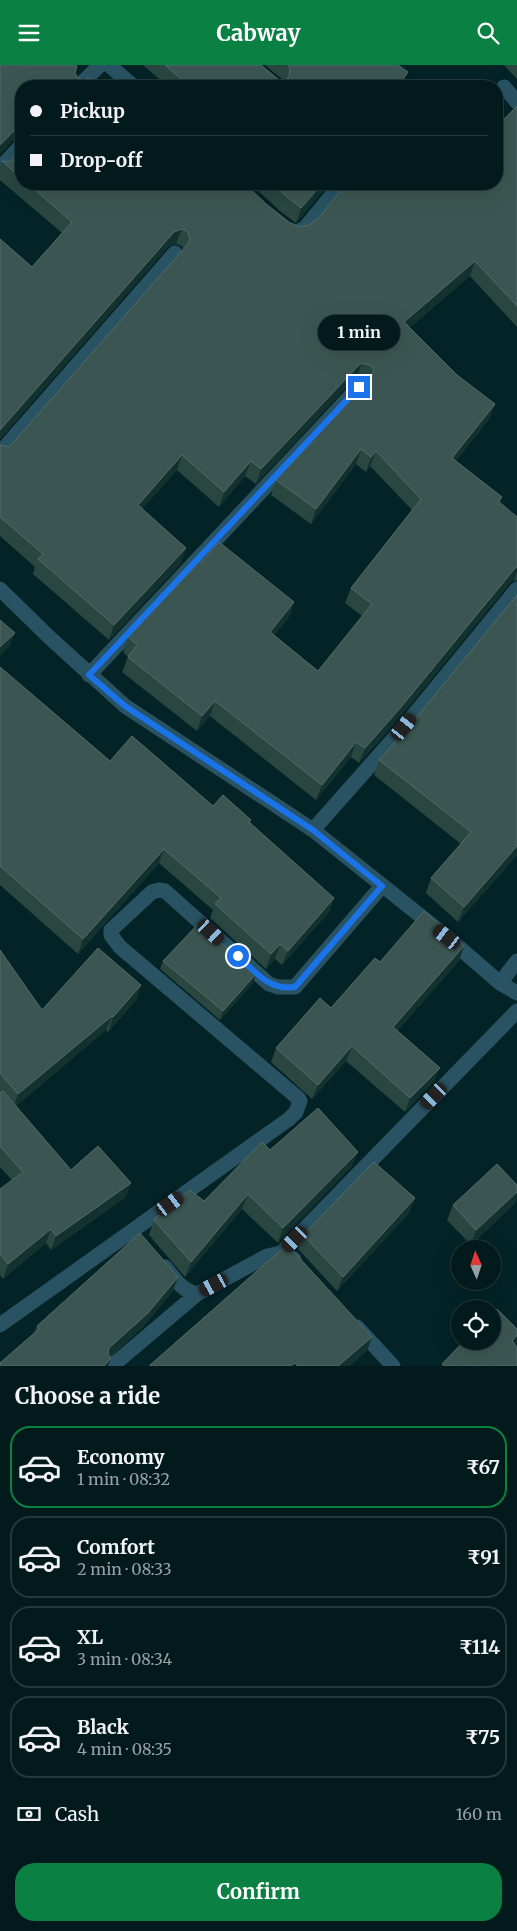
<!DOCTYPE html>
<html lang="en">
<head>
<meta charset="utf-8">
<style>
	:root { --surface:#031a1c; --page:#0d2325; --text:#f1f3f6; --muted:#97a1a3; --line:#24383b; --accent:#0b8043 }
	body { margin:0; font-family:Merriweather,serif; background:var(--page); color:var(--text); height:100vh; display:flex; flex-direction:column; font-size:19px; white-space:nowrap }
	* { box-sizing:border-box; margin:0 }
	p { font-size:16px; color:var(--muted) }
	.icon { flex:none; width:28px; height:28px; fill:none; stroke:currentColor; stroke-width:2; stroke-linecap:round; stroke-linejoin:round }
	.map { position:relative; height:1301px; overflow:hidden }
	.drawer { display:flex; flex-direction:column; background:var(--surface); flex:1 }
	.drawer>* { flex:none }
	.banner { position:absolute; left:15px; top:15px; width:488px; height:110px; border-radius:20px; box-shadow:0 5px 20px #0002,0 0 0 1px var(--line); display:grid; align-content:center; height:110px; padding:0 15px; background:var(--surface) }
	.needle { width:32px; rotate:357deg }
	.controls { position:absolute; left:451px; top:1175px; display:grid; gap:10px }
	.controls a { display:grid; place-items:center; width:50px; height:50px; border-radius:50%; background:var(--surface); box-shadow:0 5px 20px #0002,0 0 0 1px var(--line); font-size:25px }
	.end { position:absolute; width:22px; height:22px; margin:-11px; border:6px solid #1a73e8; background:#fff; box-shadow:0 0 0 2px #fff }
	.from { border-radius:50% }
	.bubble { position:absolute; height:35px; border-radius:18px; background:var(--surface); box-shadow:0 5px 20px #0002,0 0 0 1px var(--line); font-size:16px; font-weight:700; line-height:35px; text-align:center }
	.car { position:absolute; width:15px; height:30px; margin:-15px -8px; border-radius:6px; box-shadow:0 0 4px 1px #0007; background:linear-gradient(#222 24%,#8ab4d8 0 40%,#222 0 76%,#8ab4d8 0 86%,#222 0) }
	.banner b { display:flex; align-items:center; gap:18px; height:48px; font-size:19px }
	.banner b+b { border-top:1px solid var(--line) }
	.banner i { width:12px; height:12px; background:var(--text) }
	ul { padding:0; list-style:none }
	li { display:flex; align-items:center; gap:15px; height:82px; margin:0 10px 8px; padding:0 5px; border:2px solid var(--line); border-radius:20px }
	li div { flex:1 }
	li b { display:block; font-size:19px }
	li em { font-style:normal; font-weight:700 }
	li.on { border-color:var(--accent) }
	li>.icon { width:45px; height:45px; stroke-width:1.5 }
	h2 { padding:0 15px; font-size:22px; line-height:60px }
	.pay { display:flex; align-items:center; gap:12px; height:55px; padding:0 15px; font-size:19px }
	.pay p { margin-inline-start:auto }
	.button { display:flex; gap:10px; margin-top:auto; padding:10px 15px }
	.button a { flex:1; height:58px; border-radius:20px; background:var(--accent); color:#fff; font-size:20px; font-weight:700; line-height:58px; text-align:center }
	header { display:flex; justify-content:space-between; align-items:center; height:65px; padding:0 15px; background:var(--accent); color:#fff; font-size:22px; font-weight:700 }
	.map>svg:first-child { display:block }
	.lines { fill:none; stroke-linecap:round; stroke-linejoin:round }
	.street { stroke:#295363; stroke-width:15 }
	.wall { fill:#294641 }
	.shaded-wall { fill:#13312f }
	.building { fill:#3b5652; stroke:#526c69 }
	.route { stroke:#1a73e8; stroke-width:6 }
</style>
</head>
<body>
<header><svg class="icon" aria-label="menu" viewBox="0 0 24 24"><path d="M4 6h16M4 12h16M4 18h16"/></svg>Cabway<svg class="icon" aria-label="search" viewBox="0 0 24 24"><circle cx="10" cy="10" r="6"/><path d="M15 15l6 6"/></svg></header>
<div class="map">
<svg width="517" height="1301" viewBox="0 0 517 1301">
	<rect width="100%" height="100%" fill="#042326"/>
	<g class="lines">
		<!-- street -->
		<path class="street" d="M109,0L133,21
			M79,21L100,0
			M504,22L517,37
			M0,103L21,81
			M290,165C296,169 299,166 305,163L341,119
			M0,388L175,188
			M0,524L49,572L125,641L313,765L447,872L500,918L517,928
			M89,610L359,322
			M313,765L404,662L517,524
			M500,918L517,896
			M281,1188L517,946
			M165,1202C174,1213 182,1226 197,1229L267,1191L281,1188L294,1194
			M0,1260L289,1054L296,1047L300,1036L298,1033L120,882L111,870V865L152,827L159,825L165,826L269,919L278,922H295L382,821
			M357,1262L393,1301
			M112,1301L197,1229"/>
	</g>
	<!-- wall -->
	<path class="wall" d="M0,0L75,8L78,13L99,21H21V73L19,72L14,75Z
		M143,0H261L279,15H283L265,0H398L402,21H167Z
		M504,0H517V14Z
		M517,41V262L470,211L409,263L457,310L495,339L489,354L456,396L502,432L500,438L517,452V516L514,515L510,518L397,656L359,698L351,692L316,735L210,651L197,666L122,607L128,592L123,587L128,572L202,497L294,537L289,552L274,570L318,606L362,551L345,538L351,523L412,445L370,401L366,407L356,399L311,459L271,430L276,415L367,318L365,315L357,313L352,316L256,419L245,411L219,442L177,405L142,444L186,483L181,498L109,575L33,509L35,502L0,471V380L8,382L12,379L183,185L182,181L176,179L168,182L0,374V174L32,202L62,168L0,115V101L2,96L8,97L12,95L21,85V119H245L265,138L290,158L300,162L496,119Z
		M251,119H329L296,158L280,146Z
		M0,602L110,696L213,741L251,755L250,758L334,833L329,847L282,900L275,894L266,904L210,853L213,845L159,798L78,889L0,820Z
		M416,653L517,790L458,857L426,828L431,813L461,779L374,710L379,695Z
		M464,881L459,896L397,966L434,1017L405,1047L346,996L312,1034L271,997L276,983L331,943L380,897Z
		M0,885L42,945L141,920L136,935L108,967L106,965L16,1041L71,1105L126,1132L51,1185L46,1178L3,1214L0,1210V1124L12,1115L0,1102Z
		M163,896L253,918L220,955L160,904Z
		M270,1085L352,1101L278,1178L242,1144L185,1212L149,1170L154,1155L204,1136Z
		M515,1138L471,1180L447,1155L453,1140Z
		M409,1148L337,1226L298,1184L303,1170Z
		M173,1226L143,1262L110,1292L34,1269L37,1261Z"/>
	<!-- shaded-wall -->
	<path class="shaded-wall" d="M408,7L402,21H398Z
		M21,59V65L19,72L14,75L0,89V80Z
		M322,119H329L296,158L301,143Z
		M182,164L176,179L168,182L0,374V365L174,167Z
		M475,196L470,211L398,272L404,257Z
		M362,298L357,313L352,316L256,419L261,404L358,301Z
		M495,339L489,354L447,408L452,393Z
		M361,384L356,399L311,459L316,444Z
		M376,386L370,401L366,407L371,392Z
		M182,390L177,405L132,455L138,440Z
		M251,396L245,411L219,442L224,427Z
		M186,483L181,498L109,575L114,560Z
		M517,502V507L514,515L510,518L397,656L359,698L365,683Z
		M294,537L289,552L264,582L270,567Z
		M15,568L9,582L0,591V582Z
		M215,636L210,651L197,666L202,651Z
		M356,677L351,692L316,735L322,720Z
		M517,781V790L458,857L464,842Z
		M164,784L159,798L78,889L83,874Z
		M334,833L329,847L282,900L288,886Z
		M280,879L275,894L266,904L271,889Z
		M464,881L459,896L388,977L393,962Z
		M256,909L253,918L220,955L223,946Z
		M141,920L136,935L108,967L113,952Z
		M112,951L106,965L13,1044L18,1029Z
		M352,981L346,996L312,1034L318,1020Z
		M440,1003L434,1017L405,1047L410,1033Z
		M358,1087L352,1101L278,1178L283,1163Z
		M131,1118L126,1132L51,1185L56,1171Z
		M517,1127V1133L515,1138L471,1180L476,1165Z
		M248,1129L242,1144L185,1212L191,1197Z
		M415,1133L409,1148L337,1226L343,1212Z
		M51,1164L46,1178L3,1214L8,1199Z
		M178,1212L173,1226L143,1262L103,1297L109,1283Z
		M517,1270V1276L515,1282L512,1276Z
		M372,1272L367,1286L350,1301H338Z
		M111,1293L108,1301H104Z"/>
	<!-- building -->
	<path class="building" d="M0,0H75L77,1L75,8L78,13L83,15L90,13L99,21H21V59L0,80Z
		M165,0H261L279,15H285L289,12L290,3L288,0H398L408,7L398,21H189Z
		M517,41V241L475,196L404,257L457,310L495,339L452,393L502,432L498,436L517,452V502L515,503L402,641L365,683L356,677L322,720L215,636L202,651L128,592L137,580L128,572L200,496L202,497L219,477L294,537L270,567L318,606L372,539L351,523L421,434L376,386L371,392L361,384L316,444L276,415L371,313L374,305L370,300L362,298L358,301L261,404L251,396L224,427L182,390L138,440L186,483L114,560L38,494L43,489L0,452V380L8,382L12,379L188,179L190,174L187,166L182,164L174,167L0,365V174L32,202L72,157L28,119H245L265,138L290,158L300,162L309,160L318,154L346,119H496V62Z
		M21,85V113L2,96L8,97L12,95Z
		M273,119H322L301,143L286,131Z
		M517,530V781L464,842L431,813L471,767L379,695L416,653Z
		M0,555L15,568L0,582Z
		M0,602L110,696L132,671L213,741L223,730L251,755L249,757L334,833L288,886L280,879L271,889L215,839L221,833L164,784L83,874L0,801Z
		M424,846L464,881L393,962L440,1003L410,1033L352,981L318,1020L276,983L320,933L331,943L375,893L380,897Z
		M199,858L256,909L223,946L163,896Z
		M98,883L141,920L113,952L112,951L18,1029L0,1008V885L42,945Z
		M3,1026L71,1105L98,1081L131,1118L56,1171L51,1164L8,1199L0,1189V1124L23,1107L0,1081V1028Z
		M318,1043L358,1087L283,1163L248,1129L191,1197L154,1155L160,1149L162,1151L173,1138L190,1125L204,1136L262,1077L270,1085Z
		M374,1097L415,1133L343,1212L303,1170Z
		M497,1099L517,1120V1127L476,1165L453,1140Z
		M140,1168L178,1212L148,1248L109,1283L108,1289L111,1293L104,1301H0V1298L39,1264L37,1261Z
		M282,1184L294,1187L372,1272L338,1301H297L295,1298L291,1301H149Z
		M497,1244L517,1264V1270L512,1276L517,1282V1301H444L442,1299L464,1276H492V1248Z"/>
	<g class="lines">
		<!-- route -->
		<path class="route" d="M238,891C255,907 270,926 295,922L382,821L313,765L125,641L89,610L359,322"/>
	</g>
</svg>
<div class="controls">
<a><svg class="needle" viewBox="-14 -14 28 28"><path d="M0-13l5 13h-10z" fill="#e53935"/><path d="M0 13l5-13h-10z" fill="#97a1a3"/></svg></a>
<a><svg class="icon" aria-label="locate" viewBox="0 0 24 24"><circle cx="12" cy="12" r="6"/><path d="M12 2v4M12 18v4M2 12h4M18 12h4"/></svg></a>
</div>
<i class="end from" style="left:238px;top:891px"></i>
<i class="end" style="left:359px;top:322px"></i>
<div class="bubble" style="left:318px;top:250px;width:82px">1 min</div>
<i class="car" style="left:404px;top:662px;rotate:39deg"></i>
<i class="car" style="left:211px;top:867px;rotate:132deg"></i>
<i class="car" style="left:447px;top:872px;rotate:308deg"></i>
<i class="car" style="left:434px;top:1031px;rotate:224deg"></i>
<i class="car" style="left:170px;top:1139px;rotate:54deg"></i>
<i class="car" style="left:295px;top:1174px;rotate:224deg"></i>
<i class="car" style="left:214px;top:1220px;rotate:242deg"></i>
<div class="banner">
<b><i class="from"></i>Pickup</b>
<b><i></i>Drop-off</b>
</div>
</div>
<section class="drawer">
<h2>Choose a ride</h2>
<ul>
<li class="on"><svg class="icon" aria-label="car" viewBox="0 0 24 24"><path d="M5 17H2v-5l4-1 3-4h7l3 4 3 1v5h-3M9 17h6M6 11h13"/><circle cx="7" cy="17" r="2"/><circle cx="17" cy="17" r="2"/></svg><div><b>Economy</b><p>1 min · 08:32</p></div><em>₹67</em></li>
<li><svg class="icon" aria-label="car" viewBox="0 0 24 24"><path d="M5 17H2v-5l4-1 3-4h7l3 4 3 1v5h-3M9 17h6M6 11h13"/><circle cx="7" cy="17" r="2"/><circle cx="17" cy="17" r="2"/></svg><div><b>Comfort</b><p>2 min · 08:33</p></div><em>₹91</em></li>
<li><svg class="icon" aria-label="car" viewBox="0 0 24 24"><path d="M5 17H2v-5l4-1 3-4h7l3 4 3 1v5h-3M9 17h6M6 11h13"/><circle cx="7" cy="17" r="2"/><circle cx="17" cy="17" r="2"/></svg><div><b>XL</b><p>3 min · 08:34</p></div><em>₹114</em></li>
<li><svg class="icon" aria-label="car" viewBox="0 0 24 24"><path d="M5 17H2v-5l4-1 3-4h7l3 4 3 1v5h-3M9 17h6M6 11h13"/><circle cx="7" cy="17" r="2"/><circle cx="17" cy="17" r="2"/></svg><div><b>Black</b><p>4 min · 08:35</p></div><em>₹75</em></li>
</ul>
<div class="pay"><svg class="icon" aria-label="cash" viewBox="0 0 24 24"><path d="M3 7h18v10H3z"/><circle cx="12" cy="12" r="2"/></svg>Cash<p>160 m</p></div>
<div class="button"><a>Confirm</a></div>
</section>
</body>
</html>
